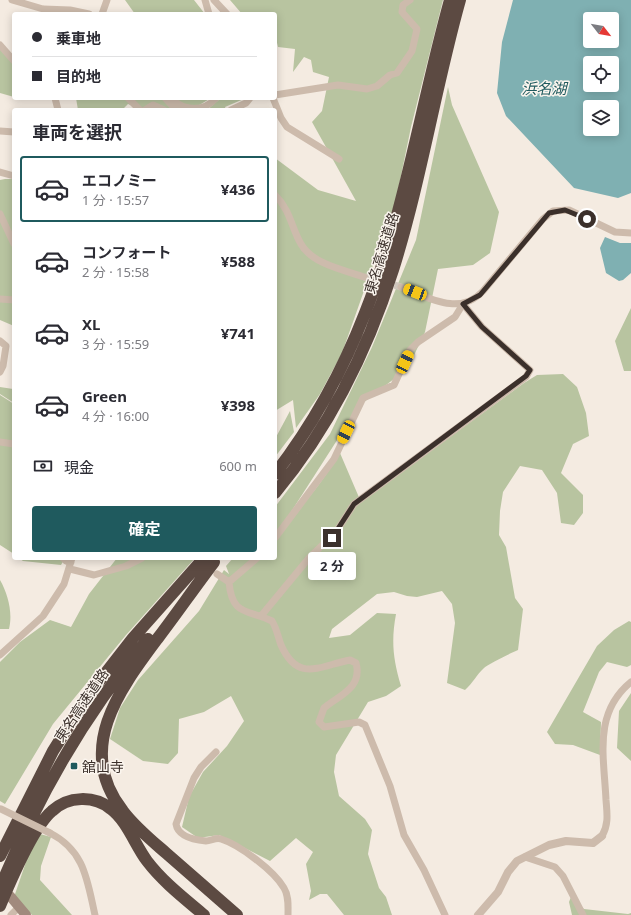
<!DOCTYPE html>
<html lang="ja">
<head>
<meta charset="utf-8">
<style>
	:root { --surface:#fff; --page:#f2f2f3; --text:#2b2b33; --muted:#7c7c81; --line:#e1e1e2; --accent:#1f5a5e }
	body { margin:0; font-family:"Noto Sans","Noto Sans JP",sans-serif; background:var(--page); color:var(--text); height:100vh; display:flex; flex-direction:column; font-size:15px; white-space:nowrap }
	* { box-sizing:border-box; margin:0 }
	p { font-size:13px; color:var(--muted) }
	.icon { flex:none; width:22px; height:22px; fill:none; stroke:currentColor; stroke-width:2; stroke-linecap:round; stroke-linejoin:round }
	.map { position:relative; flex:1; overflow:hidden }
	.side { position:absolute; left:12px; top:108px; width:265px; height:452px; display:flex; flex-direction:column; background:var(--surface); border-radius:4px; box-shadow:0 2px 10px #0003 }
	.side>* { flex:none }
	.guide { position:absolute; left:12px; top:12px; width:265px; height:88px; border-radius:4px; box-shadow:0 2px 10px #0003; display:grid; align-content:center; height:88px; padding:0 20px; background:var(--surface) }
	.needle { width:26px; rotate:121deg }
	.fabs { position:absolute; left:583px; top:12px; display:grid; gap:8px }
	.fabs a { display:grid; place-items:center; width:36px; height:36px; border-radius:4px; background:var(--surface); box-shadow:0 2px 10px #0003; font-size:20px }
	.end { position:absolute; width:18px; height:18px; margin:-9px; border:5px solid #3b302b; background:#fff; box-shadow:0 0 0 2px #fff }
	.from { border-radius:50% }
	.bubble { position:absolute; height:28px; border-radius:4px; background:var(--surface); box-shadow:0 2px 10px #0003; font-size:13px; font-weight:700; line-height:28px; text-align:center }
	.car { position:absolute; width:12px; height:24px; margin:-12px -6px; border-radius:5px; box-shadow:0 0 3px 1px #0007; background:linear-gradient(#f5c518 24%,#345 0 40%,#f5c518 0 76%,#345 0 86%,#f5c518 0) }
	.guide b { display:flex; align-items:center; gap:14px; height:38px; font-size:15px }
	.guide b+b { border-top:1px solid var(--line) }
	.guide i { width:10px; height:10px; background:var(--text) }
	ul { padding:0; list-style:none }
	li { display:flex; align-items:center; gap:12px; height:66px; margin:0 8px 6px; padding:0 12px; border:2px solid transparent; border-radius:4px }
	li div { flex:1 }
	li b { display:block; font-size:15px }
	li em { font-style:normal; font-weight:700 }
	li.selected { border-color:var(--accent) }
	li>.icon { width:36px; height:36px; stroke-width:1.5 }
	h2 { padding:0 20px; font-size:18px; line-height:48px }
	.pay { display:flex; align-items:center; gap:10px; height:44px; padding:0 20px; font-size:15px }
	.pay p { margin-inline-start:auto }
	.button { display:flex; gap:8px; margin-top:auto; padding:8px 20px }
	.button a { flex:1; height:46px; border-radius:4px; background:var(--accent); color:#fff; font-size:16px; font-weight:700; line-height:46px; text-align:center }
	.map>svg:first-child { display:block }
	.green { fill:#b8c4a0 }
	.water { fill:#7fb0b2; fill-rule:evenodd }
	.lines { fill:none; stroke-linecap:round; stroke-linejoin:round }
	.minor-tunnel { stroke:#cfc6bd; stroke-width:7; stroke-dasharray:7 3.5; stroke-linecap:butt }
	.minor { stroke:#cdbbac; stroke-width:7 }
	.tertiary { stroke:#cdbbac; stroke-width:8 }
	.secondary { stroke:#a18a7d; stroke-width:10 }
	.motorway { stroke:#5c4a42; stroke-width:12 }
	.minor-bridge { stroke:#cdbbac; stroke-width:7 }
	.route { stroke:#3b302b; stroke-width:5 }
	.poi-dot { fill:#1f5a5e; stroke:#fbf5ee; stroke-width:1.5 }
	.labels { text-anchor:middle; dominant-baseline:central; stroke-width:3; stroke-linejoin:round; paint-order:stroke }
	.street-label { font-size:14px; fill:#3b302b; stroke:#fbf5ee }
	.poi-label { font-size:14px; fill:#3b302b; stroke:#fbf5ee; text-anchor:start }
	.water-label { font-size:15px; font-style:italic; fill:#1f5a5e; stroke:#fbf5ee }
</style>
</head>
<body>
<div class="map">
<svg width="631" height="915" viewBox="0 0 631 915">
	<rect width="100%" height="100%" fill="#f4ebe1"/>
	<!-- green -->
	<path class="green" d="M125,0H194L205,14H135Z
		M230,0H443L411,127L396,200L377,254L342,353L320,394L296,428L293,400L275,411V158L318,190L356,201L312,122L322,111L329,77L313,72L311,60L304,57L293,72L295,49L278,47L275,34V14H242Z
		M0,49L5,51L14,65V97L0,93Z
		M448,87L452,105L499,212L490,253L473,265L438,269L425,332L408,368L359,406L282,526C306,504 323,480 340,453L361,502L524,383L537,375L563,374L577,387L586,413L589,436L573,444L561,473L583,495V513L574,525L561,523L557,493L542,470L520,466L503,492L500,511L499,535L506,547L515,598L523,609L518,650C513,652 488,664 484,668C477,674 473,683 465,690L447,683L455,623L452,604L442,591L417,597L407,596L394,592L377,594L332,629L329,638L350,635L377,613L396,614C391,641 393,659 401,686L386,696L368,702L336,755L334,772L339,796L365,819L372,830L368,854L379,888L386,897L392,915H344L327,894H320L309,900L311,891L306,864L313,852L296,838L270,861L219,835L198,838L182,827L189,797L203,772L227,746L244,721L231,696L204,712L179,719L178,753L168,764L143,761L110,739L120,708L138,680L199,611L224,570L229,574L226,566L233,558H275V507L330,434L372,347L416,240Z
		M76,98H211L196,107L176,103L179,110H142L128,104L122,110H78Z
		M221,98H246L225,107L226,110H207Z
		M5,179H14V326L0,320V180Z
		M631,308V371H624L615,341Z
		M14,386V403L0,394V387L13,389Z
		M0,395L14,404V554L0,545Z
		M290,411L294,432L275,457V439Z
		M19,558H65L61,565L23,561Z
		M117,558H195L126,635L53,724L5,804L0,801V662L20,642L50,620L71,627L89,594Z
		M0,580C8,594 13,613 9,629H0Z
		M629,621L631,622V665L627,667L607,662L599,672L583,712L601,722L600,755L573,745L555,744L547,732L597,646L614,630Z
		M631,693V761L617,748L619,711Z
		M40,834L51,837L41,866L40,880L72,915H32L14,897L27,859Z
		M571,897L584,909L628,914L631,913V915H572L569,902Z"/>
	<!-- water -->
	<path class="water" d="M513,0H631V193L618,198L574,188L506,116L497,93L502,42ZM590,19H612V41H590ZM590,63H612V85H590ZM590,107H612V129H590Z
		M605,237L620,243H631V273L623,280L619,281L606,273L600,248Z"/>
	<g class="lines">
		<!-- minor-tunnel -->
		<path class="minor-tunnel" d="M364,277L401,287"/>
		<!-- minor -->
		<path class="minor" d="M12,0L43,9L70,10L89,14
			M205,0L209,14
			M214,0L227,14
			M102,14L107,0
			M0,45L14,61
			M275,95L338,85L367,89L377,86L390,75L397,73L412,51L417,29L402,12L403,5L410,0
			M55,98L58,110
			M128,98L140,110
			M165,98L176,110
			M171,98C184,112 204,112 216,98
			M273,98L281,118L287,127L339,159
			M145,110L153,105L164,110
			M231,110L246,103L250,98
			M0,131L14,132
			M0,172L14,176
			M275,195C291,211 291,227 301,244C312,264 344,270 364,277
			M0,214L14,244
			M401,287C428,297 459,317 483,291L543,219L553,211L569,210L615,232L631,233
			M0,299L14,300
			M0,341L6,346L3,366L0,372
			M0,442L14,444
			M63,558L66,561L71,562
			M70,569L94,575L126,566L142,558
			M217,574L229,582C232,617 248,609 272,621C277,629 278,637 281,645C298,683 319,666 350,660L356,663C363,688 338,696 324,708L319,722L324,727L359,722L365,725L390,786L404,835L424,870L445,915
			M229,582L257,558
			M261,616L309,558L336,532L354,504L526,377L530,370L482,327L463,304L455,317L418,342L410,350L394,385L363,398L334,459L275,538
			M0,655L43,616L64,584L72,558
			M216,752L201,767L194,778L176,824C178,837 195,840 206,841C211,841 216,837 221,839C240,845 274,871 284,888C289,896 288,906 288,915
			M50,833C85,851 87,880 95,915
			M602,836C609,824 607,813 606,800C604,756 593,713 631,682
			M525,857L555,867L563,876L583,915
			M11,915L19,907"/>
		<!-- tertiary -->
		<path class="tertiary" d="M478,915L498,892L508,872L517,861L549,845L566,841L593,843L602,836"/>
		<!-- secondary -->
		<path class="secondary" d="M10,896L26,915"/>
		<!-- motorway -->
		<path class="motorway" d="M275,474C312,426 343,370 365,313C405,212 421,104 450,0
			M275,493C329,428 368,349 393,270C421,181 435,89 460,0
			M214,562C195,587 177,613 158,638C120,689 74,749 123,811C135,827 151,840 166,853C190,874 213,894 237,915
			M0,856L53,751L87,697L133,638L204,558
			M0,888C37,798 85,713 148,639
			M0,906C10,882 33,827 52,811C68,796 94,795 111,809C127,821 135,845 147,861C163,882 184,898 204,915"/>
		<!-- minor-bridge -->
		<path class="minor-bridge" d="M1,809L50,833"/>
	</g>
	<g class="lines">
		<!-- route -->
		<path class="route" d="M332,538L354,504L526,376L530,370L482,327L463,304L480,295L549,213L565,210L587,219"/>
	</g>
	<!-- markers -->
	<rect class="poi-dot" x="70" y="762" width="8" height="8" rx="2"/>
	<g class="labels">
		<!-- street labels -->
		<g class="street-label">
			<text transform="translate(381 253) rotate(-73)">東名高速道路</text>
			<text transform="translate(81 705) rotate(-56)">東名高速道路</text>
		</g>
		<!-- poi labels -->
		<g class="poi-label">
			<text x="82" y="766">舘山寺</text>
		</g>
		<!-- water labels -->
		<g class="water-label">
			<text x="544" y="88">浜名湖</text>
		</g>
	</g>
</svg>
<div class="fabs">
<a><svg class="needle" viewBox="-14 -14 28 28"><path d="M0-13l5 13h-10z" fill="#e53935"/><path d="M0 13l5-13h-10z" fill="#7c7c81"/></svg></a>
<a><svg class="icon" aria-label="locate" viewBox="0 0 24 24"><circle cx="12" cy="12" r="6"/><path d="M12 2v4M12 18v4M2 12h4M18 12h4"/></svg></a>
<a><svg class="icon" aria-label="layers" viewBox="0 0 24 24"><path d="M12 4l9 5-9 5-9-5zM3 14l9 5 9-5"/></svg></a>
</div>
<i class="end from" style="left:587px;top:219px"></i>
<i class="end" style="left:332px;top:538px"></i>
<div class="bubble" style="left:308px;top:552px;width:48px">2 分</div>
<i class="car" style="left:415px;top:292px;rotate:291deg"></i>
<i class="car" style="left:405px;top:362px;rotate:25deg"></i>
<i class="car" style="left:346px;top:432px;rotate:206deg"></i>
<div class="guide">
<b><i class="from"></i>乗車地</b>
<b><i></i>目的地</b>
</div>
<section class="side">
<h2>車両を選択</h2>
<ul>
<li class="selected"><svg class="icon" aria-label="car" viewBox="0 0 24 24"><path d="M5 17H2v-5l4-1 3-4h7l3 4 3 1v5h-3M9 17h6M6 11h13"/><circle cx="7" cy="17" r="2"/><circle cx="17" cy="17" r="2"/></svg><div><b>エコノミー</b><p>1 分 · 15:57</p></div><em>¥436</em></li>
<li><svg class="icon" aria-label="car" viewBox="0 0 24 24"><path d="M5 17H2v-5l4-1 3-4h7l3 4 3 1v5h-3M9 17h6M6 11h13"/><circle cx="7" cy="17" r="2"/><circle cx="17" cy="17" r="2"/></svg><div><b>コンフォート</b><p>2 分 · 15:58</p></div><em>¥588</em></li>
<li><svg class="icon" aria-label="car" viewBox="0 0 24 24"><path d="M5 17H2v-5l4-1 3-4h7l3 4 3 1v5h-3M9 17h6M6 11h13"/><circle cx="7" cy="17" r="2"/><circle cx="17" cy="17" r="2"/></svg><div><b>XL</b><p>3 分 · 15:59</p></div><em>¥741</em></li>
<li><svg class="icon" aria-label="car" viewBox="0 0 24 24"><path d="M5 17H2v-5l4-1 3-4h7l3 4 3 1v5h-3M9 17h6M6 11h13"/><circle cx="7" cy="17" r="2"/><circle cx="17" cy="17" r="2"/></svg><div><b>Green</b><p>4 分 · 16:00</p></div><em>¥398</em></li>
</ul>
<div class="pay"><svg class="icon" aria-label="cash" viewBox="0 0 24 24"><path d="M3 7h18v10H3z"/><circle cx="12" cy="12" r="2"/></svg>現金<p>600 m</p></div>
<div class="button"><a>確定</a></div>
</section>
</div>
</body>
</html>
